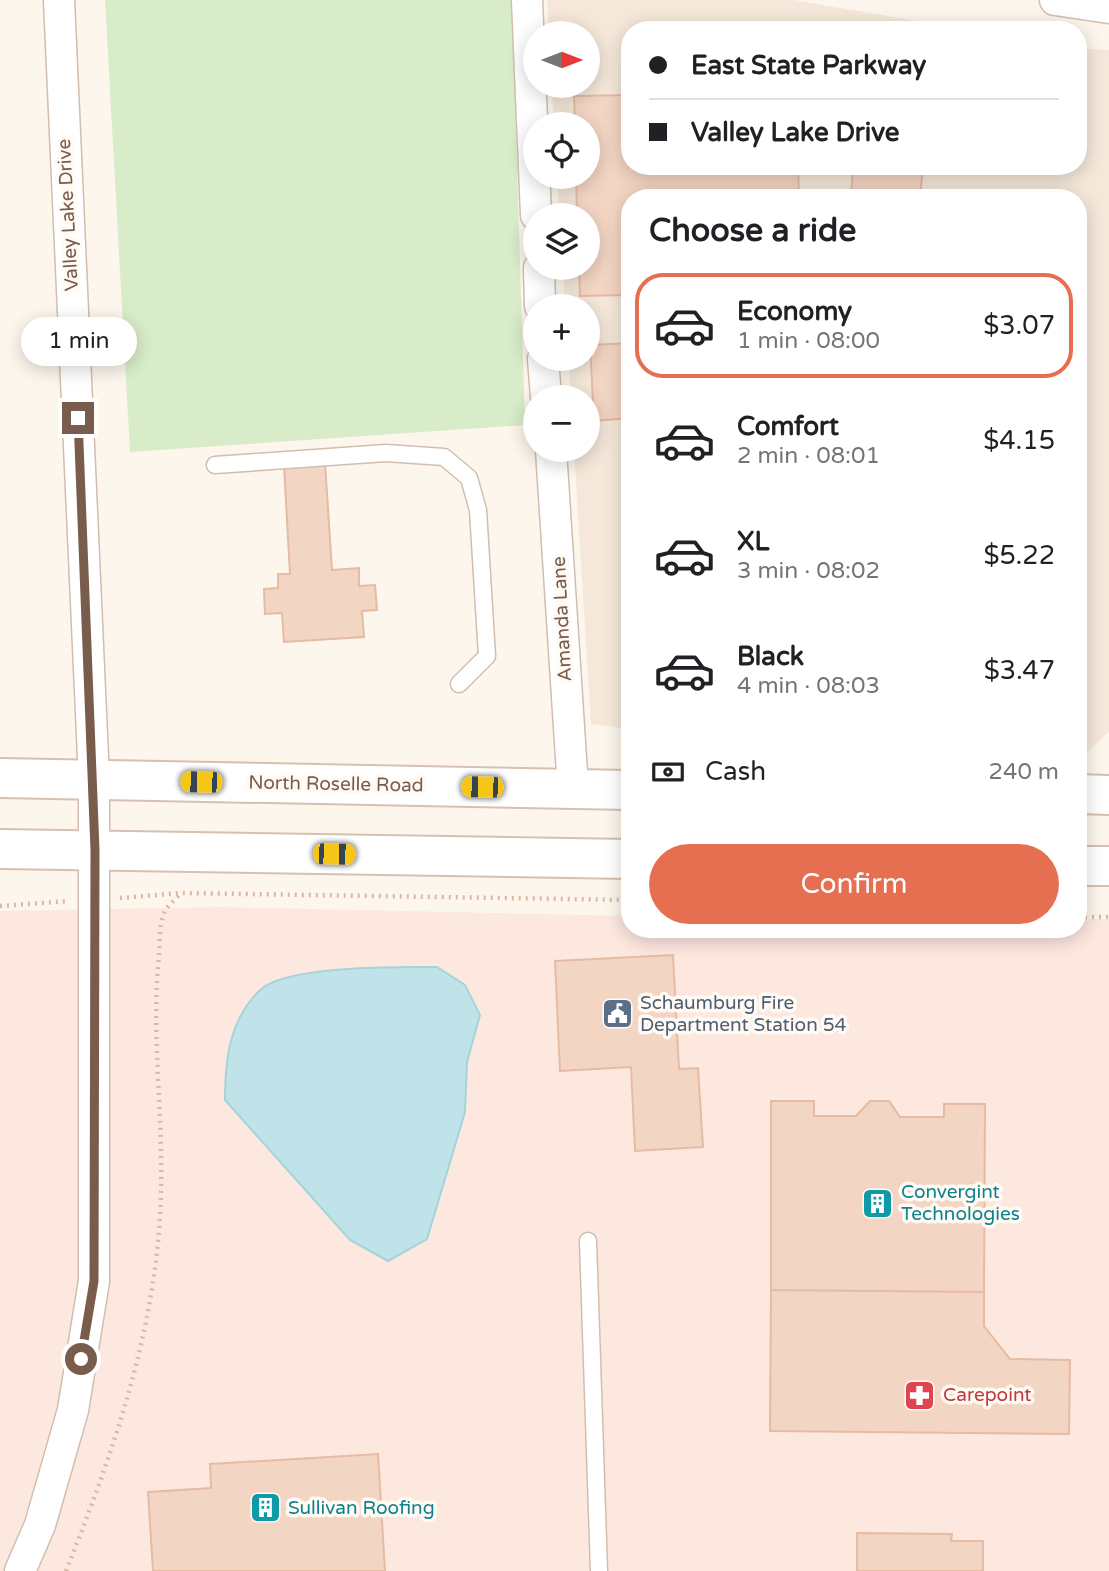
<!DOCTYPE html>
<html lang="en">
<head>
<meta charset="utf-8">
<style>
	:root { --surface:#fff; --page:#f6f6f6; --text:#202124; --muted:#757577; --line:#e0e0e0; --accent:#e76f51 }
	body { margin:0; font-family:"Varela Round",sans-serif; background:var(--page); color:var(--text); height:100vh; display:flex; flex-direction:column; font-size:26px; white-space:nowrap }
	* { box-sizing:border-box; margin:0 }
	p { font-size:23px; color:var(--muted) }
	.icon { flex:none; width:38px; height:38px; fill:none; stroke:currentColor; stroke-width:2; stroke-linecap:round; stroke-linejoin:round }
	.map { position:relative; flex:1; overflow:hidden }
	.side { position:absolute; left:621px; top:189px; width:466px; height:749px; display:flex; flex-direction:column; background:var(--surface); border-radius:28px; box-shadow:0 4px 18px #0003 }
	.side>* { flex:none }
	.hud { position:absolute; left:621px; top:21px; width:466px; height:154px; border-radius:28px; box-shadow:0 4px 18px #0003; display:grid; align-content:center; height:154px; padding:0 28px; background:var(--surface) }
	.needle { width:46px; rotate:90deg }
	.fabs { position:absolute; left:523px; top:21px; display:grid; gap:14px }
	.fabs a { display:grid; place-items:center; width:77px; height:77px; border-radius:50%; background:var(--surface); box-shadow:0 4px 18px #0003; font-size:35px }
	.end { position:absolute; width:32px; height:32px; margin:-16px; border:9px solid #7a5c4d; background:#fff; box-shadow:0 0 0 4px #fff }
	.from { border-radius:50% }
	.bubble { position:absolute; height:49px; border-radius:24px; background:var(--surface); box-shadow:0 4px 18px #0003; font-size:23px; font-weight:600; line-height:49px; text-align:center }
	.car { position:absolute; width:21px; height:42px; margin:-21px -10px; border-radius:9px; box-shadow:0 0 5px 2px #0007; background:linear-gradient(#f5c518 24%,#345 0 40%,#f5c518 0 76%,#345 0 86%,#f5c518 0) }
	.hud b { display:flex; align-items:center; gap:24px; height:66px; font-size:26px }
	.hud b+b { border-top:2px solid var(--line) }
	.hud i { width:18px; height:18px; background:var(--text) }
	ul { padding:0; list-style:none }
	li { display:flex; align-items:center; gap:21px; height:105px; margin:0 14px 10px; padding:0 14px; border:4px solid transparent; border-radius:28px }
	li div { flex:1 }
	li b { display:block; font-size:26px }
	li em { font-style:normal; font-weight:600 }
	li.selected { border-color:var(--accent) }
	li>.icon { width:63px; height:63px; stroke-width:1.5 }
	h2 { padding:0 28px; font-size:32px; line-height:84px }
	.pay { display:flex; align-items:center; gap:18px; height:77px; padding:0 28px; font-size:26px }
	.pay p { margin-inline-start:auto }
	.cta { display:flex; gap:14px; margin-top:auto; padding:14px 28px }
	.cta a { flex:1; height:80px; border-radius:42px; background:var(--accent); color:#fff; font-size:28px; font-weight:600; line-height:80px; text-align:center }
	.map>svg:first-child { display:block }
	.residential { fill:#f5e8da }
	.commercial { fill:#fde8e0 }
	.green { fill:#d8ecc9 }
	.water { fill:#bfe3e8; stroke:#a5d3da; stroke-width:2 }
	.building { fill:#f3d5c3; stroke:#e6bba3; stroke-width:2 }
	.lines { fill:none; stroke-linecap:round; stroke-linejoin:round }
	.service-casing { stroke:#d1beb0; stroke-width:19 }
	.minor-casing { stroke:#d1beb0; stroke-width:33 }
	.secondary-casing { stroke:#d6c0b0; stroke-width:42 }
	.path { stroke:#d9b8a5; stroke-width:4.5; stroke-dasharray:2 5; stroke-linecap:butt }
	.service { stroke:#fff; stroke-width:16 }
	.minor { stroke:#fff; stroke-width:30 }
	.secondary { stroke:#fff; stroke-width:38 }
	.route { stroke:#7a5c4d; stroke-width:9 }
	.labels { text-anchor:middle; dominant-baseline:central; stroke-width:7; stroke-linejoin:round; paint-order:stroke }
	.street-label { font-size:19px; fill:#7a5c4d; stroke:#fffaf3 }
	.service-label { font-size:19px; fill:#4e5e75; stroke:#fffaf3; text-anchor:start }
	.culture-label { font-size:19px; fill:#0d838f; stroke:#fffaf3; text-anchor:start }
	.health-label { font-size:19px; fill:#be3a42; stroke:#fffaf3; text-anchor:start }
</style>
</head>
<body>
<div class="map">
<svg width="1109" height="1571" viewBox="0 0 1109 1571">
	<rect width="100%" height="100%" fill="#fdf6ec"/>
	<!-- residential -->
	<path class="residential" d="M547,0H794L969,30H630V166H1078V48L1109,50V732L1086,753H1078V198H630V729L591,724L574,450H588V397H571L569,359H588V306H565L563,268H588V215H560L557,177H588V124H554L552,86H588V33H549Z"/>
	<!-- commercial -->
	<path class="commercial" d="M220,907L630,916V929H1078V919H1109V1571H0V911Z"/>
	<!-- green -->
	<path class="green" d="M105,0H512L525,425L130,452Z"/>
	<!-- water -->
	<path class="water" d="M437,967L465,985L480,1015L467,1062L465,1112L427,1239L388,1261L350,1240L225,1100C225,1060 229,1021 259,991C284,965 400,967 437,967Z"/>
	<!-- building -->
	<path class="building" d="M630,95V166H798L799,198H630V295L580,296L579,268H588V215H577L576,177H588V124H575L574,96Z
		M853,166H923L920,198H851Z
		M630,343V418L594,421L590,345Z
		M325,463L332,570L359,568V586L375,585L377,610L362,611L364,637L284,642L282,613L265,614L264,589L278,588V574H290L284,466Z
		M673,955L679,1069L698,1068L703,1147L635,1151L631,1067L560,1071L555,961Z
		M771,1101H814V1116H856L870,1101H889L900,1117H944V1104H985L984,1292L771,1290Z
		M771,1290L984,1292V1326L1010,1359L1070,1360L1069,1434L770,1431Z
		M378,1454L385,1571H153L148,1492L211,1488L210,1464Z
		M857,1533L952,1534L951,1541H983V1571H857Z"/>
	<g class="lines">
		<defs>
			<path id="service" d="M215,465L386,453L444,457L469,478L478,510L487,656L459,684
				M588,1241L599,1571"/>
			<path id="minor" d="M527,0L536,215
				M1055,0L1109,8
				M539,268L540,306
				M543,359L546,397
				M551,450L573,789
				M20,1571L40,1525L73,1410L94,1281V780L59,0"/>
			<path id="secondary" d="M0,778L630,790
				M1078,794L1109,795
				M0,849L630,859
				M1078,866H1109"/>
		</defs>
		<!-- service casing -->
		<use href="#service" class="service-casing"/>
		<!-- minor casing -->
		<use href="#minor" class="minor-casing"/>
		<!-- secondary casing -->
		<use href="#secondary" class="secondary-casing"/>
		<!-- path -->
		<path class="path" d="M120,898L181,893L630,900
			M0,906L69,901
			M1078,917H1109
			M66,1571C115,1448 159,1322 161,1188C163,1111 151,1032 159,955C160,942 159,925 164,913C167,906 176,899 181,893"/>
		<!-- service -->
		<use href="#service" class="service"/>
		<!-- minor -->
		<use href="#minor" class="minor"/>
		<!-- secondary -->
		<use href="#secondary" class="secondary"/>
	</g>
	<g class="lines">
		<!-- route -->
		<path class="route" d="M78,418L95,850L94,1281L81,1359"/>
	</g>
	<!-- icons -->
	<defs>
		<symbol id="civic-square" viewBox="-11 -11 22 22"><rect x="-9" y="-9" width="18" height="18" rx="4" fill="#5c6f8a" stroke="#fffaf3"/><path d="M-.6-6.5H3V-4.5H.6V-3L4-1V1h2V6H-6V1h2V-1L-.6-3ZM-1.2 2.5V6h2.4V2.5Z" fill="#fff"/></symbol>
		<symbol id="building-square" viewBox="-11 -11 22 22"><rect x="-9" y="-9" width="18" height="18" rx="4" fill="#0f9aa8" stroke="#fffaf3"/><path d="M-4-6H4V6H1V3H-1V6H-4ZM-2.5-4.3h1.7v1.8h-1.7ZM.8-4.3h1.7v1.8H.8ZM-2.5-1h1.7V.8h-1.7ZM.8-1h1.7V.8H.8Z" fill="#fff"/></symbol>
		<symbol id="pharmacy-square" viewBox="-11 -11 22 22"><rect x="-9" y="-9" width="18" height="18" rx="4" fill="#e0444e" stroke="#fffaf3"/><path d="M-2-6h4v4h4v4h-4v4h-4v-4h-4v-4h4Z" fill="#fff"/></symbol>
	</defs>
	<g fill-rule="evenodd">
		<use href="#civic-square" x="600" y="996" width="35" height="35"/>
		<use href="#building-square" x="860" y="1186" width="35" height="35"/>
		<use href="#pharmacy-square" x="902" y="1378" width="35" height="35"/>
		<use href="#building-square" x="248" y="1490" width="35" height="35"/>
	</g>
	<g class="labels">
		<!-- street labels -->
		<g class="street-label">
			<text transform="translate(68 215) rotate(-93)">Valley Lake Drive</text>
			<text transform="translate(562 619) rotate(-93)">Amanda Lane</text>
			<text transform="translate(336 784) rotate(1)">North Roselle Road</text>
		</g>
		<!-- service labels -->
		<g class="service-label">
			<text x="640" y="1003">Schaumburg Fire<tspan x="640" dy="22">Department Station 54</tspan></text>
		</g>
		<!-- culture labels -->
		<g class="culture-label">
			<text x="901" y="1192">Convergint<tspan x="901" dy="22">Technologies</tspan></text>
			<text x="288" y="1508">Sullivan Roofing</text>
		</g>
		<!-- health labels -->
		<g class="health-label">
			<text x="943" y="1395">Carepoint</text>
		</g>
	</g>
</svg>
<div class="fabs">
<a><svg class="needle" viewBox="-14 -14 28 28"><path d="M0-13l5 13h-10z" fill="#e53935"/><path d="M0 13l5-13h-10z" fill="#757577"/></svg></a>
<a><svg class="icon" aria-label="locate" viewBox="0 0 24 24"><circle cx="12" cy="12" r="6"/><path d="M12 2v4M12 18v4M2 12h4M18 12h4"/></svg></a>
<a><svg class="icon" aria-label="layers" viewBox="0 0 24 24"><path d="M12 4l9 5-9 5-9-5zM3 14l9 5 9-5"/></svg></a>
<a>+</a>
<a>−</a>
</div>
<i class="end from" style="left:81px;top:1359px"></i>
<i class="end" style="left:78px;top:418px"></i>
<div class="bubble" style="left:21px;top:317px;width:116px">1 min</div>
<i class="car" style="left:201px;top:782px;rotate:271deg"></i>
<i class="car" style="left:482px;top:787px;rotate:271deg"></i>
<i class="car" style="left:334px;top:854px;rotate:91deg"></i>
<div class="hud">
<b><i class="from"></i>East State Parkway</b>
<b><i></i>Valley Lake Drive</b>
</div>
<section class="side">
<h2>Choose a ride</h2>
<ul>
<li class="selected"><svg class="icon" aria-label="car" viewBox="0 0 24 24"><path d="M5 17H2v-5l4-1 3-4h7l3 4 3 1v5h-3M9 17h6M6 11h13"/><circle cx="7" cy="17" r="2"/><circle cx="17" cy="17" r="2"/></svg><div><b>Economy</b><p>1 min · 08:00</p></div><em>$3.07</em></li>
<li><svg class="icon" aria-label="car" viewBox="0 0 24 24"><path d="M5 17H2v-5l4-1 3-4h7l3 4 3 1v5h-3M9 17h6M6 11h13"/><circle cx="7" cy="17" r="2"/><circle cx="17" cy="17" r="2"/></svg><div><b>Comfort</b><p>2 min · 08:01</p></div><em>$4.15</em></li>
<li><svg class="icon" aria-label="car" viewBox="0 0 24 24"><path d="M5 17H2v-5l4-1 3-4h7l3 4 3 1v5h-3M9 17h6M6 11h13"/><circle cx="7" cy="17" r="2"/><circle cx="17" cy="17" r="2"/></svg><div><b>XL</b><p>3 min · 08:02</p></div><em>$5.22</em></li>
<li><svg class="icon" aria-label="car" viewBox="0 0 24 24"><path d="M5 17H2v-5l4-1 3-4h7l3 4 3 1v5h-3M9 17h6M6 11h13"/><circle cx="7" cy="17" r="2"/><circle cx="17" cy="17" r="2"/></svg><div><b>Black</b><p>4 min · 08:03</p></div><em>$3.47</em></li>
</ul>
<div class="pay"><svg class="icon" aria-label="cash" viewBox="0 0 24 24"><path d="M3 7h18v10H3z"/><circle cx="12" cy="12" r="2"/></svg>Cash<p>240 m</p></div>
<div class="cta"><a>Confirm</a></div>
</section>
</div>
</body>
</html>
